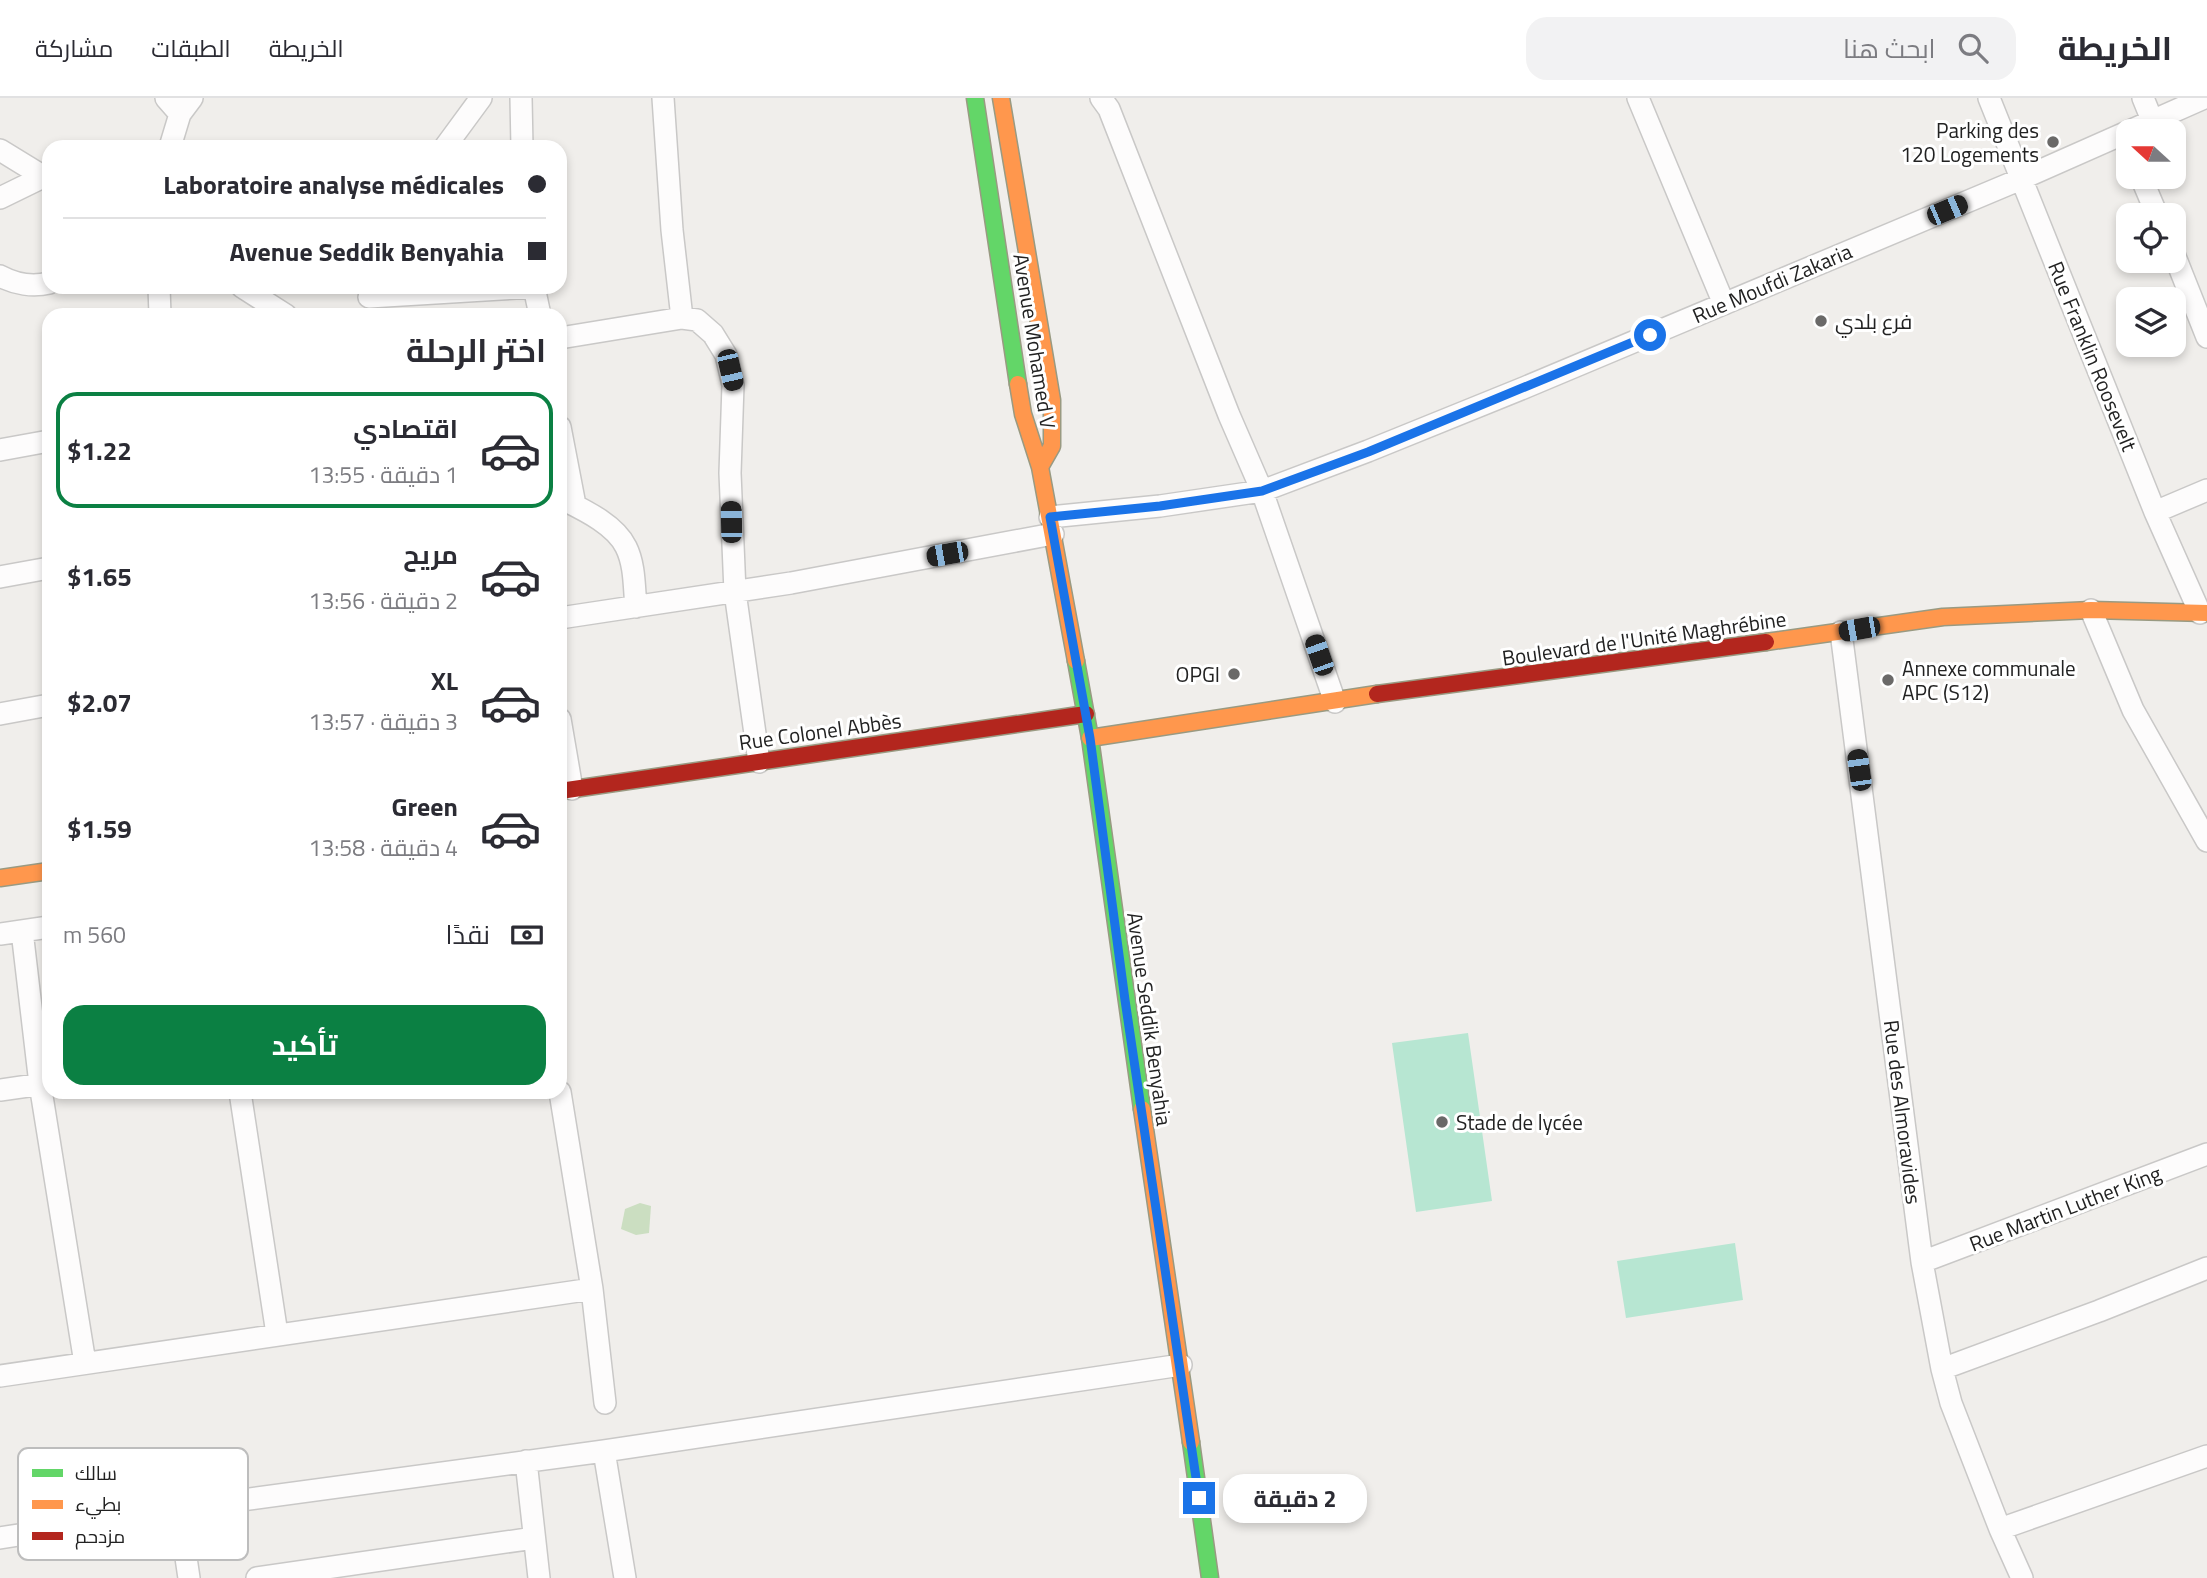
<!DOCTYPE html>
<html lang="ar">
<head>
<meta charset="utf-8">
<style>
	:root { --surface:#fff; --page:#f2f2f3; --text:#2b2b33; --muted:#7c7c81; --line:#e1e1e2; --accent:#0b8043 }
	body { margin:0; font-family:"Titillium Web",Cairo,sans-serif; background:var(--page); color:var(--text); direction:rtl; height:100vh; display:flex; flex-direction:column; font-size:26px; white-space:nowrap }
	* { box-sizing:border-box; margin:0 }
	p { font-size:23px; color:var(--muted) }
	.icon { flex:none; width:38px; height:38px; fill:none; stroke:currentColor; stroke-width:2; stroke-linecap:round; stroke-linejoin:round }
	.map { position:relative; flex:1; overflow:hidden; direction:ltr }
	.details { position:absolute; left:42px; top:210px; width:525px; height:791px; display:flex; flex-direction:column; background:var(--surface); border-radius:21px; box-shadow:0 4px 10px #0003; direction:rtl }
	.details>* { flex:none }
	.guide { position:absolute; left:42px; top:42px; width:525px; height:154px; border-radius:21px; box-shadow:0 4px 10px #0003; direction:rtl; display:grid; align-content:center; height:154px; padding:0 21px; background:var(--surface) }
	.needle { width:46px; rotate:291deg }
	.tools { position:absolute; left:2116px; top:21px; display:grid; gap:14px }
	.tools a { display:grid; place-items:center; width:70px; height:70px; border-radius:14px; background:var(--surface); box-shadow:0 4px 10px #0003; font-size:35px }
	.end { position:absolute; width:32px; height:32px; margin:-16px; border:9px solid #1a73e8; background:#fff; box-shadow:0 0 0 4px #fff }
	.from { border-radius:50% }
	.bubble { position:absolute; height:49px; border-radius:21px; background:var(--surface); box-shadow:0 4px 10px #0003; font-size:23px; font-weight:700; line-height:49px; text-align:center; direction:rtl }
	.car { position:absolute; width:21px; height:42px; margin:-21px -10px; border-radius:9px; box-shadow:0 0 5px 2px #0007; background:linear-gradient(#222 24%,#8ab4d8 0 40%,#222 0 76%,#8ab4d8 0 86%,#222 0) }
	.guide b { display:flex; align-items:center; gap:24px; height:66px; font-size:26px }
	.guide b+b { border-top:2px solid var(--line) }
	.guide i { width:18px; height:18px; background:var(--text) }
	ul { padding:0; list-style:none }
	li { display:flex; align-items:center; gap:21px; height:116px; margin:0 14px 10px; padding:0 7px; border:4px solid transparent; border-radius:21px }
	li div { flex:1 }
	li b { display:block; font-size:26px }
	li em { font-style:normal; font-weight:700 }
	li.current { border-color:var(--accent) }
	li>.icon { width:63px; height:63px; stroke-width:1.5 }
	h2 { padding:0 21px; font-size:32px; line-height:84px }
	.pay { display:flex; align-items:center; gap:18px; height:77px; padding:0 21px; font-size:26px }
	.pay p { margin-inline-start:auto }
	.action { display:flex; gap:14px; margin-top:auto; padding:14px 21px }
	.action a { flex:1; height:80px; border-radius:21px; background:var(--accent); color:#fff; font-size:28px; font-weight:700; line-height:80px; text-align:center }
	header { display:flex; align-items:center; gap:42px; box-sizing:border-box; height:98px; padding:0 35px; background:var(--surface); border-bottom:2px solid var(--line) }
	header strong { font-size:33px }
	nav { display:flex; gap:38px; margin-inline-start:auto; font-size:24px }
	.search { width:490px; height:63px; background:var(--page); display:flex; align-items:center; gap:18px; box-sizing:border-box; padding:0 24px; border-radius:21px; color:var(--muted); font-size:26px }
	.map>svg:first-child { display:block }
	.forest { fill:#cbdec1 }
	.pitch { fill:#b7e6d2 }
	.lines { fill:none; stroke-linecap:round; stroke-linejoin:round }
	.street-casing { stroke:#c9c8c7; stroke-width:24 }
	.fast-casing { stroke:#999a82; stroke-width:19 }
	.slow-casing { stroke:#999a82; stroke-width:19 }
	.jam-casing { stroke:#999a82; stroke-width:19 }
	.street { stroke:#fdfcfc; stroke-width:21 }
	.fast { stroke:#63d668; stroke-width:16 }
	.slow { stroke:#ff974d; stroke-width:16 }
	.jam { stroke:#b3261e; stroke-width:16 }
	.route { stroke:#1a73e8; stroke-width:9 }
	.poi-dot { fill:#6a6968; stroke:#fff; stroke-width:2.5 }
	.labels { text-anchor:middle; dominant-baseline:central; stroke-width:6; stroke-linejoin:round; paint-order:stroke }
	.poi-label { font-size:21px; fill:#222; stroke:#fff; text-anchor:start }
	.street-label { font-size:21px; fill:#222; stroke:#fff }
	.key { fill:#fff; stroke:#bdbdbd; stroke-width:2 }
	.key-label { font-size:19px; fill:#222 }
</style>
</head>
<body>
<header>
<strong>الخريطة</strong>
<div class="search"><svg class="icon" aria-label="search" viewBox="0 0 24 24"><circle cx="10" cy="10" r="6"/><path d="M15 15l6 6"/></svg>ابحث هنا</div>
<nav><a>الخريطة</a><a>الطبقات</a><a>مشاركة</a></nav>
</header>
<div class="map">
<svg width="2207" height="1480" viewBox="0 0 2207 1480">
	<rect width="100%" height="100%" fill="#f0eeeb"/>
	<!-- forest -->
	<path class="forest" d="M640,1105L651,1108L649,1135L636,1137L621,1131L625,1111Z"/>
	<!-- pitch -->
	<path class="pitch" d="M1468,935L1492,1103L1416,1114L1392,945Z
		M1735,1145L1743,1202L1626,1220L1617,1163Z"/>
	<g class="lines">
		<defs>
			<path id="street" d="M166,0L180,16
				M521,0L522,49
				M663,0L672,132L682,220
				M1101,0L1109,11L1229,317L1262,393L1335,604
				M1638,0L1724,206
				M1989,0L2155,414L2200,515
				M2143,0L2152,22
				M170,49L180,16L192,0
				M445,49L481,0
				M0,52L49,82
				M2141,79L2157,117
				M0,100L43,79
				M2174,156L2207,239
				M0,178C15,186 33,189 49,185
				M159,189L160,217
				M242,189L286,217
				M534,189L540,217
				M369,199L534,189
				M560,240L682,220L697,222L713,236L726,257L733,287L730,375L735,494L759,664
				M560,329L575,407
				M0,352L49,343
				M560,400C582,411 615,426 626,449C635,467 634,489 636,509
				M2155,414L2207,392
				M1050,419L1160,408L1262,393L1368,353L1526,289L2021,81L2204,0
				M0,479L49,470
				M2091,512L2133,612L2207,743
				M560,520L791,485L1053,436
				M1841,534L1922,1164L1942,1271L1951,1305L2000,1431L2022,1480
				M0,616L49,607
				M560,621L572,691
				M22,833L40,986L85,1265
				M0,836L49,829
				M0,992L49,985
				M240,994L277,1236
				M1922,1164L2207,1056
				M592,1191L605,1305
				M1942,1271L2099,1213L2207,1170
				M0,1278L592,1191L560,994
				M604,1353L625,1480
				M526,1363L539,1480
				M179,1412L189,1480
				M2000,1431L2207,1358
				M0,1440L235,1403L604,1353L1181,1267
				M257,1480L534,1440"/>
			<path id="fast" d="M975,0L1018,286
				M1076,563L1090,640L1142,1011
				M1191,1344L1210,1480"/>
			<path id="slow" d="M1001,0L1052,302V348L1040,369
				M1018,286L1023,316L1040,369L1076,563
				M1766,544L1943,519L2091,512L2207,515
				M1090,640L1377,596
				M0,780L49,773
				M1142,1011L1191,1344"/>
			<path id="jam" d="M1377,596L1766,544
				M560,693L1086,616"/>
		</defs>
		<!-- street casing -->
		<use href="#street" class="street-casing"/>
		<!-- fast casing -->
		<use href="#fast" class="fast-casing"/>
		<!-- slow casing -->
		<use href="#slow" class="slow-casing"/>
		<!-- jam casing -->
		<use href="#jam" class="jam-casing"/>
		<!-- street -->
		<use href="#street" class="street"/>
		<!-- fast -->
		<use href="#fast" class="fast"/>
		<!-- slow -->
		<use href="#slow" class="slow"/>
		<!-- jam -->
		<use href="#jam" class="jam"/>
	</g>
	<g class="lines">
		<!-- route -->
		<path class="route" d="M1199,1400L1125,902L1090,640L1050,419L1160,408L1262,393L1368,354L1650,237"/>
	</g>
	<!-- markers -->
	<g class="poi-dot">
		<circle cx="2053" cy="44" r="7"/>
		<circle cx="1821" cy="223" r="7"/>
		<circle cx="1234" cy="576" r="7"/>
		<circle cx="1888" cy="582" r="7"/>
		<circle cx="1442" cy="1024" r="7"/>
	</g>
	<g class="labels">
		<!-- poi labels -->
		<g class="poi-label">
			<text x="2039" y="32" text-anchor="end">Parking des<tspan x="2039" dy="24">120 Logements</tspan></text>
			<text x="1835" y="223">فرع بلدي</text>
			<text x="1902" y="570">Annexe communale<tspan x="1902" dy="24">APC (S12)</tspan></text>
			<text x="1220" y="576" text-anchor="end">OPGI</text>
			<text x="1456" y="1024">Stade de lycée</text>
		</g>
		<!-- street labels -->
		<g class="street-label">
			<text transform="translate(1772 185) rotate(-23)">Rue Moufdi Zakaria</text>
			<text transform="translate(1035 243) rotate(81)">Avenue Mohamed V</text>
			<text transform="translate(2093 258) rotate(68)">Rue Franklin Roosevelt</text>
			<text transform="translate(1644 540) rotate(-8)">Boulevard de l'Unité Maghrébine</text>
			<text transform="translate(820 633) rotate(-8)">Rue Colonel Abbès</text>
			<text transform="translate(1150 921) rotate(82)">Avenue Seddik Benyahia</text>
			<text transform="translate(1903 1014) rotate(83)">Rue des Almoravides</text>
			<text transform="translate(2065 1110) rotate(-21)">Rue Martin Luther King</text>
		</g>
	</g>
	<!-- legend -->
	<rect x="18" y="1350" width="230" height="112" rx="10" class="key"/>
	<rect x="32" y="1371" width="31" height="8" fill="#63d668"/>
	<rect x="32" y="1402" width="31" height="9" fill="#ff974d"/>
	<rect x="32" y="1434" width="31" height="8" fill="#b3261e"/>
	<g class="key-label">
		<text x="75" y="1382">سالك</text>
		<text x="75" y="1413">بطيء</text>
		<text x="75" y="1445">مزدحم</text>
	</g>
</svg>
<div class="tools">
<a><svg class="needle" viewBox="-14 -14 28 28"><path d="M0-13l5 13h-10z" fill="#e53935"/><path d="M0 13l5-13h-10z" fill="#7c7c81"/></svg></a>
<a><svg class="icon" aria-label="locate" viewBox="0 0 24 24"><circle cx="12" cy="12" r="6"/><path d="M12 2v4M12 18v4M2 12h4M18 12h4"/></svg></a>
<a><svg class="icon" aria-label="layers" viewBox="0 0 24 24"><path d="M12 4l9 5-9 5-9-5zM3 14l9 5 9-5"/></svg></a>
</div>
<i class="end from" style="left:1650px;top:237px"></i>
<i class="end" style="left:1199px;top:1400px"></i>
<div class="bubble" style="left:1223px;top:1376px;width:144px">2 دقيقة</div>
<i class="car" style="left:1947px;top:112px;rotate:67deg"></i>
<i class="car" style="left:730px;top:272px;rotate:167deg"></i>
<i class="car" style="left:731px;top:424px;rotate:359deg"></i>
<i class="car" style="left:947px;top:456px;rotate:260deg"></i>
<i class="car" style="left:1859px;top:531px;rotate:260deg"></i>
<i class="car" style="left:1319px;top:557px;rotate:341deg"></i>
<i class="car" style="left:1859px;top:672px;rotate:352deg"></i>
<div class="guide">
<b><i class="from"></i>Laboratoire analyse médicales</b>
<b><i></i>Avenue Seddik Benyahia</b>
</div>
<section class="details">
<h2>اختر الرحلة</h2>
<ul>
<li class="current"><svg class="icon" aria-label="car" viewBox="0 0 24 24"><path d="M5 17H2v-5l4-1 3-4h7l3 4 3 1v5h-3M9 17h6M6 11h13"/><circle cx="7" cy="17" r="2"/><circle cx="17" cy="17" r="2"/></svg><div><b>اقتصادي</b><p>1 دقيقة · 13:55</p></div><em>$1.22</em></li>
<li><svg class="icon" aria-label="car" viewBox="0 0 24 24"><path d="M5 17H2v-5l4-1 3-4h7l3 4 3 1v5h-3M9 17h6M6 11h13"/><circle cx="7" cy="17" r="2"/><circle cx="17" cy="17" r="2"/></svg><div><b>مريح</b><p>2 دقيقة · 13:56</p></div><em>$1.65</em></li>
<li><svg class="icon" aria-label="car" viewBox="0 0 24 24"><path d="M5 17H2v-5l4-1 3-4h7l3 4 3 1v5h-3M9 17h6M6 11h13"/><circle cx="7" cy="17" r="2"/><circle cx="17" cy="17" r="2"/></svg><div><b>XL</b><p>3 دقيقة · 13:57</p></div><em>$2.07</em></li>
<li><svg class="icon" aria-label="car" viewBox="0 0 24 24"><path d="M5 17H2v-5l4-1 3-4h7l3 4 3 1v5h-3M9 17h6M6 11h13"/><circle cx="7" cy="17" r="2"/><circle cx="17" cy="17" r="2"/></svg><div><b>Green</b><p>4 دقيقة · 13:58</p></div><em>$1.59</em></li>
</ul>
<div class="pay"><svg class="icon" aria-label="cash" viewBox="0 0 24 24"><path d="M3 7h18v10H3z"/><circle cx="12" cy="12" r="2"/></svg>نقدًا<p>560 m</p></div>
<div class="action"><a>تأكيد</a></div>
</section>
</div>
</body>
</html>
